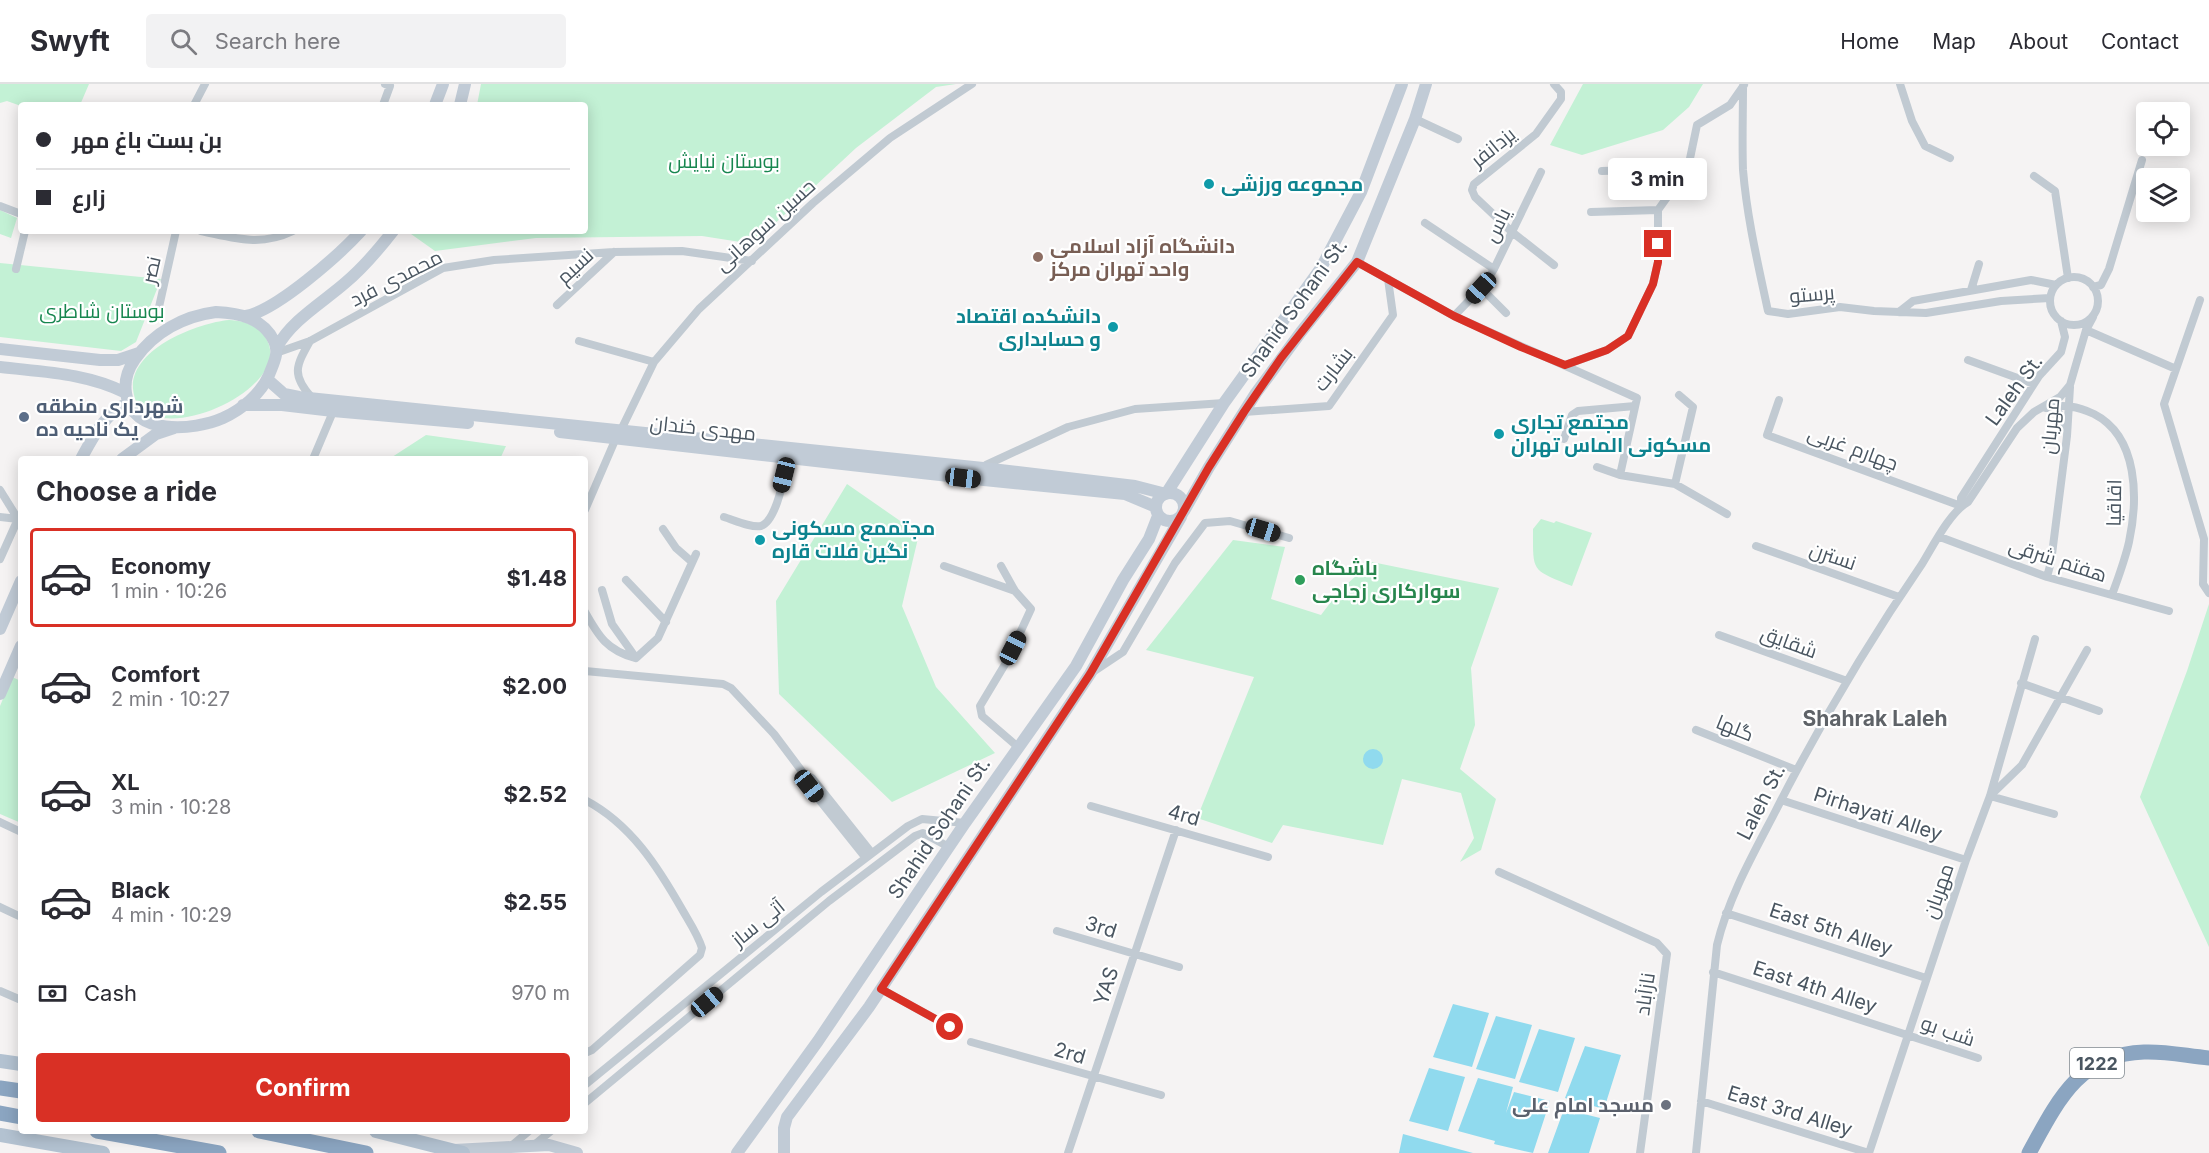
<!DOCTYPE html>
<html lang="en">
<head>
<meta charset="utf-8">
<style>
	:root { --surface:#fff; --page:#f2f2f3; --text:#2b2b33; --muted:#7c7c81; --line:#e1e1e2; --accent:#d93025 }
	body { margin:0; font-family:Inter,Cairo,sans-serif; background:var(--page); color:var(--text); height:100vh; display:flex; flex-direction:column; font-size:22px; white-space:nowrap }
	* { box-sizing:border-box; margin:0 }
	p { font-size:20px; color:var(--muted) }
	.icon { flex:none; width:33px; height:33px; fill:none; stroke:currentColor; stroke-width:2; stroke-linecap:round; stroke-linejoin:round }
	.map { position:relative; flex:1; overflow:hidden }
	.drawer { position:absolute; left:18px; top:372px; width:570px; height:678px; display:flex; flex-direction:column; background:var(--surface); border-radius:6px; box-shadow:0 3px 15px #0003 }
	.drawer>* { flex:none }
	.top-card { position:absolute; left:18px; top:18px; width:570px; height:132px; border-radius:6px; box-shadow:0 3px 15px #0003; display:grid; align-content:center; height:132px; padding:0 18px; background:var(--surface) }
	.fabs { position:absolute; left:2136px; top:18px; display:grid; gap:12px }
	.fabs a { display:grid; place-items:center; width:54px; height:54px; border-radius:6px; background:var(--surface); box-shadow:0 3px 15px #0003; font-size:30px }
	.end { position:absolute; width:27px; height:27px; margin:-14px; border:8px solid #d93025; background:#fff; box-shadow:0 0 0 3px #fff }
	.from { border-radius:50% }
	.bubble { position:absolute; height:42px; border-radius:6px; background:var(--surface); box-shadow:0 3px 15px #0003; font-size:20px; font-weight:700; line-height:42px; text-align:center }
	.car { position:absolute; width:18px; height:36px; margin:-18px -9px; border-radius:8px; box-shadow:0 0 4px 2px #0007; background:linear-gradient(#222 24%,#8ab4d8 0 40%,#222 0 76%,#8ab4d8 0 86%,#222 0) }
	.top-card b { display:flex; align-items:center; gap:21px; height:57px; font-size:22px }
	.top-card b+b { border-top:2px solid var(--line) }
	.top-card i { width:15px; height:15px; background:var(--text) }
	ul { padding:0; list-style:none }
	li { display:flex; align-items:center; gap:18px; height:99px; margin:0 12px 9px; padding:0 6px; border:3px solid transparent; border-radius:6px }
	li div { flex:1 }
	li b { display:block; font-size:22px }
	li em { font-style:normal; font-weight:700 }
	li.on { border-color:var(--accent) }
	li>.icon { width:54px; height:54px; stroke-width:1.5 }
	h2 { padding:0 18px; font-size:27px; line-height:72px }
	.pay { display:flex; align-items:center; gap:15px; height:66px; padding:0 18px; font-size:22px }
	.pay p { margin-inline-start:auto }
	.primary-button { display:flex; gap:12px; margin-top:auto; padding:12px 18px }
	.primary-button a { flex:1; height:69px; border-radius:6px; background:var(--accent); color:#fff; font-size:24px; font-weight:700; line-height:69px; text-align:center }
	header { display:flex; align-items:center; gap:36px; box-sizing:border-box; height:84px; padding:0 30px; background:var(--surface); border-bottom:2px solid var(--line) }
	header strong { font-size:28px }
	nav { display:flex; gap:33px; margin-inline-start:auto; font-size:21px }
	.search { width:420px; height:54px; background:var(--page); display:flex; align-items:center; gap:15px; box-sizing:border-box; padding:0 21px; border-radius:6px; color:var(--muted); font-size:22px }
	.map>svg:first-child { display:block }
	.green { fill:#c3f1d5 }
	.water { fill:#90daee }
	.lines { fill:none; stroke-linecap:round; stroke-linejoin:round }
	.street { stroke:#c1cad2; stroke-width:8 }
	.secondary { stroke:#c1cbd6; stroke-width:12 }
	.primary { stroke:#b3c2d1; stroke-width:14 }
	.highway { stroke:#8ba5c1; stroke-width:15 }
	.route { stroke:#d93025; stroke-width:8 }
	.culture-dot { fill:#0f9aa8; stroke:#fff; stroke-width:2 }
	.education-dot { fill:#8d6e63; stroke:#fff; stroke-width:2 }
	.service-dot { fill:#5c6f8a; stroke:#fff; stroke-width:2 }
	.leisure-dot { fill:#2e9e5b; stroke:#fff; stroke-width:2 }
	.worship-dot { fill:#6b7280; stroke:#fff; stroke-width:2 }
	.labels { text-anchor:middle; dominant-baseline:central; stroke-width:4.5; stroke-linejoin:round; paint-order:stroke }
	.shield { fill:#fff; stroke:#808990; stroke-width:1.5 }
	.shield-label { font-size:18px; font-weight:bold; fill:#4a5661 }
	.street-label { font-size:20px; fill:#4a5661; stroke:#fff }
	.park-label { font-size:20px; fill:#17864f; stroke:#fff }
	.culture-label { font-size:20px; font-weight:bold; fill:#0d838f; stroke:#fff; text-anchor:start }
	.education-label { font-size:20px; font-weight:bold; fill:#785e54; stroke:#fff; text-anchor:start }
	.service-label { font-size:20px; font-weight:bold; fill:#4e5e75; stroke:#fff; text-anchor:start }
	.leisure-label { font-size:20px; font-weight:bold; fill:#27864d; stroke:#fff; text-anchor:start }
	.worship-label { font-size:20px; font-weight:bold; fill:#5b616d; stroke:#fff; text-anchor:end }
	.neighbourhood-label { font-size:21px; font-weight:bold; fill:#5f6368; stroke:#fff }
</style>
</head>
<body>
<header>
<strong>Swyft</strong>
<div class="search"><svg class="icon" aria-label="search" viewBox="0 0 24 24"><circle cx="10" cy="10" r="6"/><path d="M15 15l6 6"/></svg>Search here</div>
<nav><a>Home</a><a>Map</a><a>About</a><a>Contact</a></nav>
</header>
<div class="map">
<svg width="2209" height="1069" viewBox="0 0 2209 1069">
	<rect width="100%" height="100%" fill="#f5f3f3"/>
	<!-- green -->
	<path class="green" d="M0,0H89L80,21L21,22L7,17L0,19Z
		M481,0H956L936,3L856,64L753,160L702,152L536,154L435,167L411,150L413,147H585V21H477Z
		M1583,0H1703L1689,23L1663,46L1582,71L1550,61Z
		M0,126L17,134L11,154L0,150Z
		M0,179L161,195L136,258L121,267L0,253Z
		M229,236C245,237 259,241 267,256C291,301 177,357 142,325C136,320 134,313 133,305C130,265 197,239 229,236Z
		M426,351L505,362H506L500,375H389Z
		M847,400L919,450L902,522L936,603L995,669L892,718L779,610L776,517Z
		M1541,435L1554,439L1556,437L1592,449L1572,502C1531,485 1533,489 1533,445Z
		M1233,456L1285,463L1271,515L1321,531L1340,506L1372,478L1499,504L1471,584L1475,641L1460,685L1496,715L1481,766L1460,778L1474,754L1461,709L1402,695L1383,761L1283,741L1272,759L1197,734L1254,593L1146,566Z
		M2209,520V863L2140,713L2187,587Z
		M12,593L21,597V739L0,730V622Z"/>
	<!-- water -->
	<path class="water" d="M1363 675a10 10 0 1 1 20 0a10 10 0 1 1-20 0Z
		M1453,920L1489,929L1472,983L1433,973Z
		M1496,932L1532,941L1515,995L1476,985Z
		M1539,945L1575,954L1558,1008L1519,998Z
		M1585,962L1621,971L1604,1025L1565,1014Z
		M1429,984L1465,993L1448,1047L1409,1037Z
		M1478,994L1513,1003L1506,1029L1514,1008L1550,1017L1533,1069L1494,1060L1495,1057L1458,1047Z
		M1564,1025L1600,1034L1589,1069H1548Z
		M1403,1050L1473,1069H1399Z"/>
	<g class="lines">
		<!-- street -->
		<path class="street" d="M1900,0L1912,37L1925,62L1950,74
			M1743,2C1743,30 1742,58 1743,86C1747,134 1758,180 1768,227L1788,230L1840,223L1874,227L1926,229L2001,217L2050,214
			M194,21L205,0
			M383,21L390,2L385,0
			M1415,35L1458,55
			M1602,87L1688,84
			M2034,92L2055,107L2068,194
			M0,122L21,130
			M1591,128L1658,126
			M1425,139L1494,185
			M201,147C235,154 260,163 293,147
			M1357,178L1454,232L1637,314L1620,391
			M1554,181L1512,148L1475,113L1472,106L1474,100L1536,50L1561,15V8L1554,0
			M16,185L25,147
			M2050 217a24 24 0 1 1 48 0a24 24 0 1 1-48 0Z
			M2093,203L2101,201L2109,185L2142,76
			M1481,204L1506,229
			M1971,206L1979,180
			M2200,216L2164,320L2204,455L2203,500L2209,509
			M557,221L614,168
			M1899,228L1913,217L2031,196L2056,201
			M157,232L176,147
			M1454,232L1485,200L1494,185L1541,88
			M2086,246L2176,285
			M310,257C296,282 291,291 312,314
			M579,257L654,278
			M276,269L310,257L443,184L494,176L614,168L682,167L752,177
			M1968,276L2034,300
			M1565,281L1607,266L1628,252L1653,200L1658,178V126L1688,84L1697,41L1730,21L1744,1
			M1779,316L1767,351L1961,422
			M2046,324C2064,320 2077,322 2094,330C2139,353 2138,416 2129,458C2125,476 2118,494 2112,511
			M2048,324L2058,327L2065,344
			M1244,328L1329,322L1393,231L1388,195
			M621,346L654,278L699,225L813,119L890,54L972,0
			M1564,355L1572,331L1578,327L1635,322
			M313,375L335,323
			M986,381L1068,343L1135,325L1224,319
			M1597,383L1620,391L1675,400L1727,430
			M1675,400L1693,323L1679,311
			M0,406L18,435
			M1961,422V414L2039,292L2061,268L2065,253L2061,237
			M585,426L616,354
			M0,433L18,435
			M724,433C734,436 751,444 761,442C777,437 785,388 789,373
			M663,445L676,464L692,478
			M1940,453L2047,493L2169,527
			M1756,462L1899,513
			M0,475L18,435
			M944,482L1015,507L1031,525L1007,577L980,622L982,632L1018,663
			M1001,482L1015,507
			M2047,493L2051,478L2067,352L2070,303
			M626,496L666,538
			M602,506L612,540L636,574
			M585,528C599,553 607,566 635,574
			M1719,551L1847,597
			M636,574L658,554L696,470
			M585,587L723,600L731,604L774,650L804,690L805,698L865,773
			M1093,588L1123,568L1175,479L1205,439L1230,437L1289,454
			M2021,599L2099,627
			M1696,646L1796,686
			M804,690L812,694L871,768
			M1990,712L2022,681L2087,566
			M1990,712L2054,730
			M585,716C631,740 658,783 683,827C690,839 698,851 702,864L700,871L592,966L585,969
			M1781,716L1966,776
			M1091,722L1268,773
			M0,738L21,748
			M1499,788L1657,859L1667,870L1640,1069
			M0,823L21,833
			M1726,829L1926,894
			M1057,847L1179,883
			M1713,888L1978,974
			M881,905L950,943
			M0,907L21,916
			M971,958L1161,1011
			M585,1001L821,808L908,742L922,735L965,739
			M1701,1017L1869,1069L1966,776L1990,712L2035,555
			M585,1019L829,817L915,752L923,749L949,763
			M534,1061L551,1047
			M510,1063L529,1047
			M1068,1069L1176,746
			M1696,1069L1717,861C1728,815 1751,774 1773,732C1817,645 1867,560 1922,480C1933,462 1950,428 1968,418L2017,344L2034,328L2060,313L2070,301L2086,246L2093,233"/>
		<!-- secondary -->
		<path class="secondary" d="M435,21L443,0
			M460,21L465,0
			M216,228C239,229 263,234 274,257C280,269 273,280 269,291C261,310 241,326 223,334C194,347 131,352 126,309C124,296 128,285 135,275C154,248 184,232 216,228Z
			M246,232C277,226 339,171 361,147
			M277,263C292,236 322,219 345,199C363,184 379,165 393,147
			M0,265L100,276H118L139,269
			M0,283C43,288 87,289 126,309
			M267,295L284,310L299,313L983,384L1135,402L1166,410L1224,319L1321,184L1361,108L1402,0
			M243,321H282L333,327L468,339
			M560,348L984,396L1125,410L1156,423
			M81,375C93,353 104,330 128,319
			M122,375L156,350L174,344
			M1156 423a14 14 0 1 1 28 0a14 14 0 1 1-28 0Z
			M1184,427L1209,383L1256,309L1301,248L1357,178L1415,35L1426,0
			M0,545L21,497
			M0,610L21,562
			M454,1066L549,1061L577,1069
			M737,1069L818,957L965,739L1076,582L1123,496L1149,455L1158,432
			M784,1069V1044L787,1033L869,923L1090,590L1181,433"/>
		<!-- primary -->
		<path class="primary" d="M0,977L21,980
			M376,1047L463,1069
			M0,1051L103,1069"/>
		<!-- highway -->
		<path class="highway" d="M0,1004L21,1007
			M0,1029L21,1033
			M97,1047L219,1069
			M259,1047L366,1069
			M2029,1069C2057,1018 2079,970 2144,968C2166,967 2187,972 2209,974"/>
	</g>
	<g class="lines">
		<!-- route -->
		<path class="route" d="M950,943L881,905L1090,590L1209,383L1244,328L1281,274L1357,178L1454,232L1521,263L1565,281L1607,266L1628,252L1653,200L1658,178V160"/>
	</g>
	<!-- markers -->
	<g class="culture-dot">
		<circle cx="1209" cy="100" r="6"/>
		<circle cx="1113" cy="243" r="6"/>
		<circle cx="1499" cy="350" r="6"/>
		<circle cx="760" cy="456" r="6"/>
	</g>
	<circle class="education-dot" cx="1038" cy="173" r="6"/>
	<circle class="service-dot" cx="24" cy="333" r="6"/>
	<circle class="leisure-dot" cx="1300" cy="496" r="6"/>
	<circle class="worship-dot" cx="1666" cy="1021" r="6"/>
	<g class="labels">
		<!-- shield labels -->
		<rect class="shield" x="2070" y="964" width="54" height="30" rx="4.5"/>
		<g class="shield-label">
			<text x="2097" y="979">1222</text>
		</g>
		<!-- street labels -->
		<g class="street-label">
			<text transform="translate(1493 63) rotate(-39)">یزدانفر</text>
			<text transform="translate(765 141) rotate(-42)">حسین سوهانی</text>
			<text transform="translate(1497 141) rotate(-64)">یاس</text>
			<text transform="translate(575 182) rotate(-43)">نسیم</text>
			<text transform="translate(151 186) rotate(-77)">نصر</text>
			<text transform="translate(396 194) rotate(-27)">محمدی فرد</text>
			<text transform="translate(1812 210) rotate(-5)">پرستو</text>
			<text transform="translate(1294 224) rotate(-54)">Shahid Sohani St.</text>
			<text transform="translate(1333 285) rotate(-52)">بشارت</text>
			<text transform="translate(2014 306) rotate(-54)">Laleh St.</text>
			<text transform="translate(2050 342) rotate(-85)">مهربان</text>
			<text transform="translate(703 344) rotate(6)">مهدی خندان</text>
			<text transform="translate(1853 364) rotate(20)">چهارم غربی</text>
			<text transform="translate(2114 419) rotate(-89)">اقاقیا</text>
			<text transform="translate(1833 472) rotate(19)">نسترن</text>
			<text transform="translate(2058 476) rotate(18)">هفتم شرقی</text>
			<text transform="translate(1789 558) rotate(20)">شقایق</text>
			<text transform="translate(1735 644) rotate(22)">گلها</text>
			<text transform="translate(1761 718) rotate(-63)">Laleh St.</text>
			<text transform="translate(1878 730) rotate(18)">Pirhayati Alley</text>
			<text transform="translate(1184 731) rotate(16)">4rd</text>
			<text transform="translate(939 744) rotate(-56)">Shahid Sohani St.</text>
			<text transform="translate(1938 807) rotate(-71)">مهربان</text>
			<text transform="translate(758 839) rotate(-39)">آتی ساز</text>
			<text transform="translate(1101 843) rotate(17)">3rd</text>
			<text transform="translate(1831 845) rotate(18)">East 5th Alley</text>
			<text transform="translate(1106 902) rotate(-72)">YAS</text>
			<text transform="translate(1815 903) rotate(18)">East 4th Alley</text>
			<text transform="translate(1645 910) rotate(-82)">نازآباد</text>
			<text transform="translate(1948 947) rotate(19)">شب بو</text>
			<text transform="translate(1070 969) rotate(16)">2rd</text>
			<text transform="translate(1790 1027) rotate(17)">East 3rd Alley</text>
		</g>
		<!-- park labels -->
		<g class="park-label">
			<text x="724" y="77">بوستان نیایش</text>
			<text x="102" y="227">بوستان شاطری</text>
		</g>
		<!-- culture labels -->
		<g class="culture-label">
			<text x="1221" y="100">مجموعه ورزشی</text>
			<text x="1101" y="232" text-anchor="end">دانشکده اقتصاد<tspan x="1101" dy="23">و حسابداری</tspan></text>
			<text x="1511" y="338">مجتمع تجاری<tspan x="1511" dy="23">مسکونی الماس تهران</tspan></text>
			<text x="772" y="444">مجتممع مسکونی<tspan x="772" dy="23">نگین فلات قاره</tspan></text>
		</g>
		<!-- education labels -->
		<g class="education-label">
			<text x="1050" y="162">دانشگاه آزاد اسلامی<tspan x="1050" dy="23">واحد تهران مرکز</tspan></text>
		</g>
		<!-- service labels -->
		<g class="service-label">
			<text x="36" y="322">شهرداری منطقه<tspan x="36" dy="23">یک ناحیه ده</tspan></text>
		</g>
		<!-- leisure labels -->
		<g class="leisure-label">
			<text x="1312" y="484">باشگاه<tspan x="1312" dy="23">سواركاری زجاجی</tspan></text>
		</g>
		<!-- worship labels -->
		<g class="worship-label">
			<text x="1654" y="1021">مسجد امام علی</text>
		</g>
		<!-- neighbourhood labels -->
		<g class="neighbourhood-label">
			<text x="1875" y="634">Shahrak Laleh</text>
		</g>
	</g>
</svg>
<div class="fabs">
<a><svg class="icon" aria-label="locate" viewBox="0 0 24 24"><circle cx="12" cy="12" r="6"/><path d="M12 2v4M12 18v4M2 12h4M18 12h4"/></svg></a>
<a><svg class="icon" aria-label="layers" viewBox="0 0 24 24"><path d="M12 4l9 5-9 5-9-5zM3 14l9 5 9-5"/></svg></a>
</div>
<i class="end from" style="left:950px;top:943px"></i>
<i class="end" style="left:1658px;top:160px"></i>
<div class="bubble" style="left:1608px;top:74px;width:99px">3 min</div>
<i class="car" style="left:1481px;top:204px;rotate:223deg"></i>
<i class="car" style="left:784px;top:391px;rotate:194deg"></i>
<i class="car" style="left:963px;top:394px;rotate:97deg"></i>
<i class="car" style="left:1263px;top:446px;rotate:107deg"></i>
<i class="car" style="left:1013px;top:564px;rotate:27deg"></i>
<i class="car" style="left:809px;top:702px;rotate:142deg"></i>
<i class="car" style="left:707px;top:918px;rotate:50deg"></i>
<div class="top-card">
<b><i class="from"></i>بن بست باغ مهر</b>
<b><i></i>زارع</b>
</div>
<section class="drawer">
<h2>Choose a ride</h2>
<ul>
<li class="on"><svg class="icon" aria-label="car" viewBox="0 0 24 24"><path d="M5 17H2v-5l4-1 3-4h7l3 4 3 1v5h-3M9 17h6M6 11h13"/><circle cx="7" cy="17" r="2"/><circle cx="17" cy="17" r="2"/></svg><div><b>Economy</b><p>1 min · 10:26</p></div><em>$1.48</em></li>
<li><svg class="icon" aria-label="car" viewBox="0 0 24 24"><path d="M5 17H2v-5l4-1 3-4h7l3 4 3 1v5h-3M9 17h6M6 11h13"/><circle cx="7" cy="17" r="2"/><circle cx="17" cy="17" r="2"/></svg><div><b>Comfort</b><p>2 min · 10:27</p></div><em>$2.00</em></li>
<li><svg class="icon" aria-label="car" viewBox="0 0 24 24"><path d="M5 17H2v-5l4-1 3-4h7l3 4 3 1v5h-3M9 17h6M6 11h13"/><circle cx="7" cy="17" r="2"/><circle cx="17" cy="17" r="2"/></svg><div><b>XL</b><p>3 min · 10:28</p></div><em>$2.52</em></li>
<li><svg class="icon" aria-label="car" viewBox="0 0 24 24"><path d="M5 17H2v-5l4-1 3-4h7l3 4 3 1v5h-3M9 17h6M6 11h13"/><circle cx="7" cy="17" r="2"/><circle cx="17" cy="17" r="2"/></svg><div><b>Black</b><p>4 min · 10:29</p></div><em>$2.55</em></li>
</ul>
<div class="pay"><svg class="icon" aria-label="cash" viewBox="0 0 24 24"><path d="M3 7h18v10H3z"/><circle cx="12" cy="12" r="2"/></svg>Cash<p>970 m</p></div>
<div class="primary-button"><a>Confirm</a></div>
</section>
</div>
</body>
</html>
